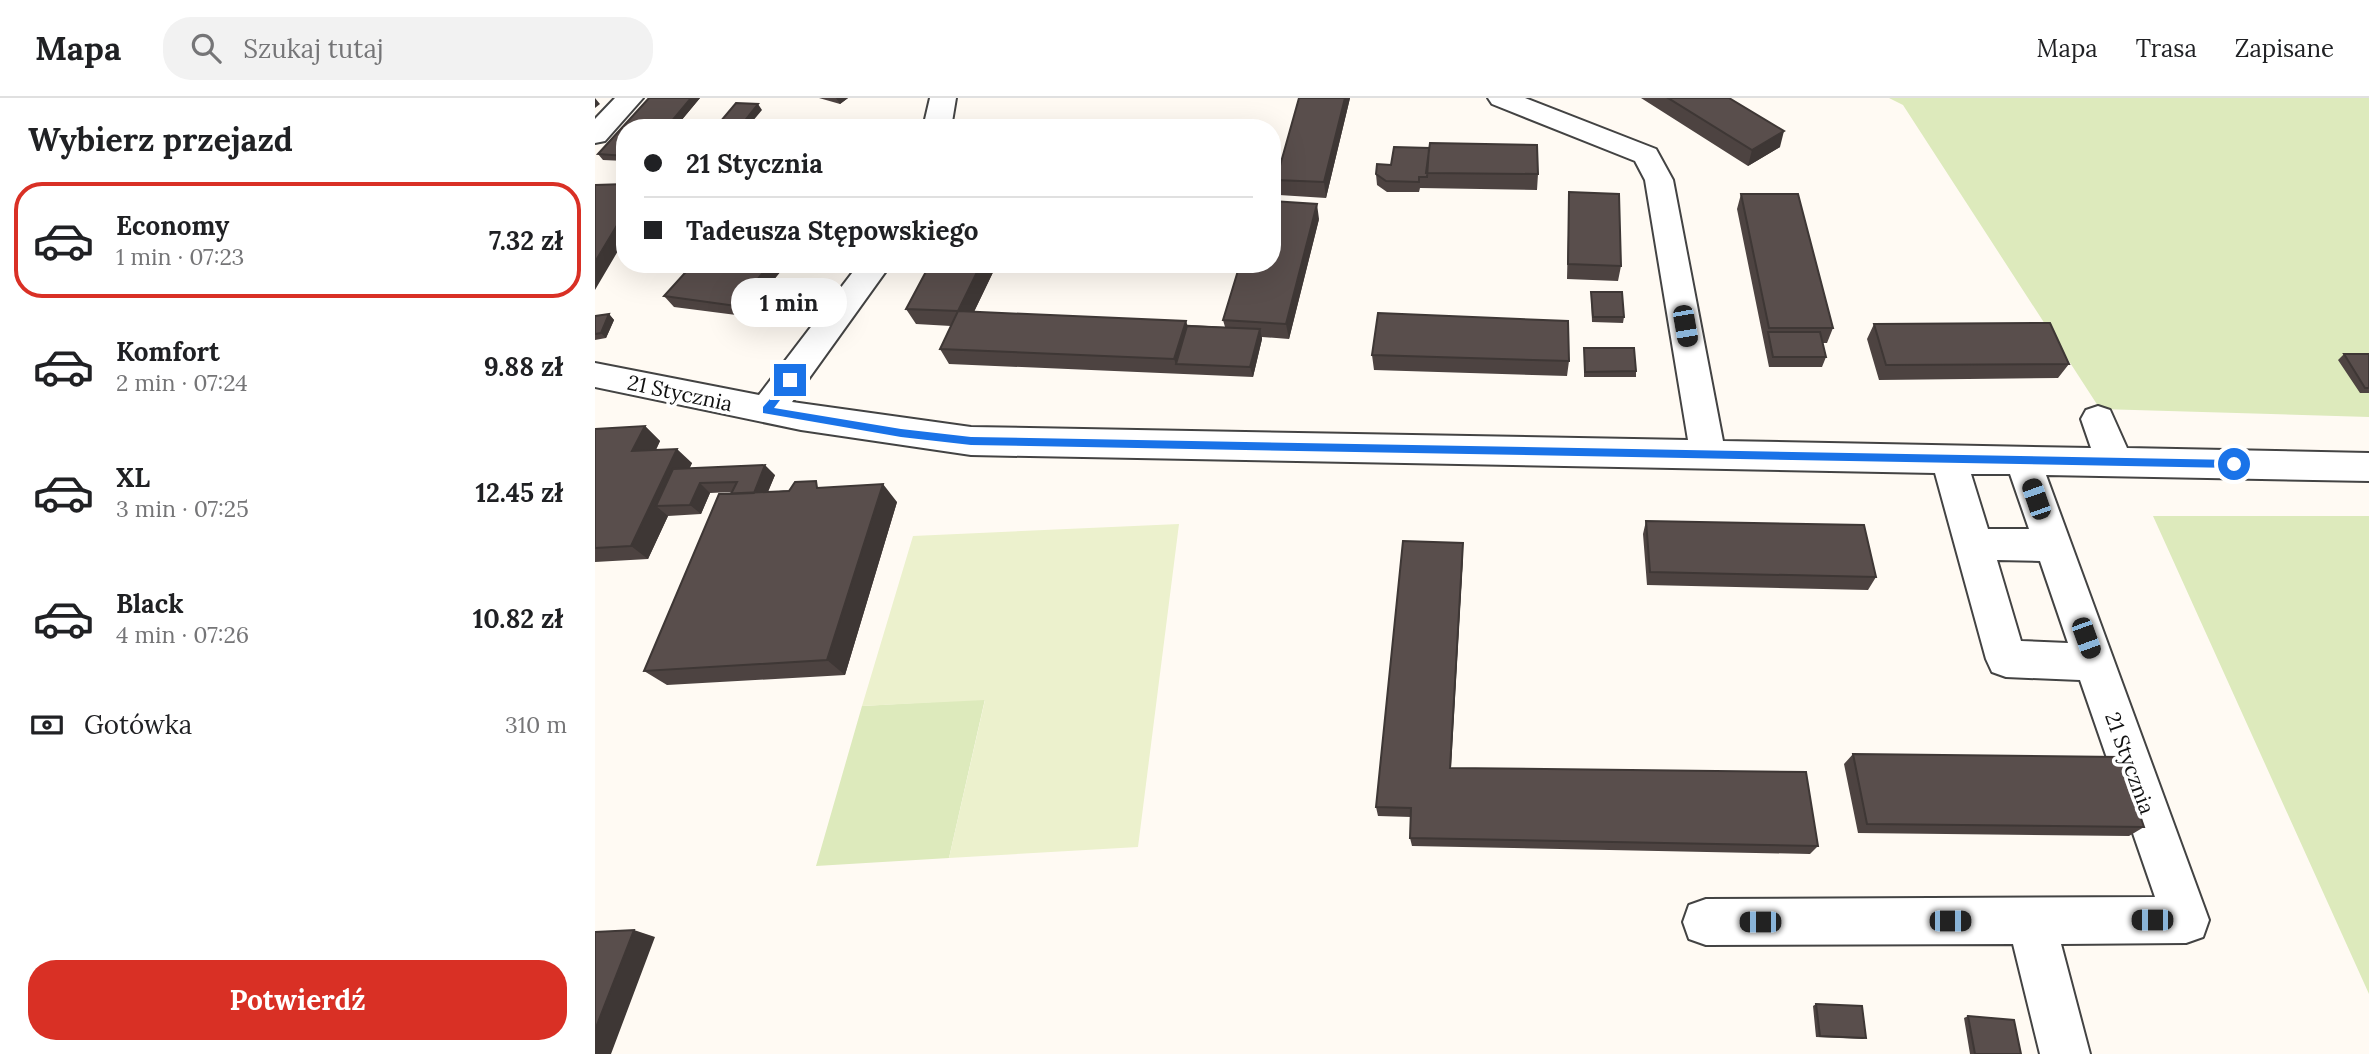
<!DOCTYPE html>
<html lang="pl">
<head>
<meta charset="utf-8">
<style>
	:root { --surface:#fff; --page:#f2f2f2; --text:#202124; --muted:#757577; --line:#e0e0e0; --accent:#d93025 }
	body { margin:0; font-family:Lora,serif; background:var(--page); color:var(--text); height:100vh; display:flex; flex-direction:column; font-size:26px; white-space:nowrap }
	* { box-sizing:border-box; margin:0 }
	p { font-size:23px; color:var(--muted) }
	.icon { flex:none; width:38px; height:38px; fill:none; stroke:currentColor; stroke-width:2; stroke-linecap:round; stroke-linejoin:round }
	.map { position:relative; flex:1; overflow:hidden }
	.drawer { display:flex; flex-direction:column; background:var(--surface); width:595px }
	.drawer>* { flex:none }
	.guide { position:absolute; left:21px; top:21px; width:665px; height:154px; border-radius:28px; box-shadow:0 7px 28px #0002; display:grid; align-content:center; height:154px; padding:0 28px; background:var(--surface) }
	.end { position:absolute; width:32px; height:32px; margin:-16px; border:9px solid #1a73e8; background:#fff; box-shadow:0 0 0 4px #fff }
	.from { border-radius:50% }
	.bubble { position:absolute; height:49px; border-radius:24px; background:var(--surface); box-shadow:0 7px 28px #0002; font-size:23px; font-weight:700; line-height:49px; text-align:center }
	.car { position:absolute; width:21px; height:42px; margin:-21px -10px; border-radius:9px; box-shadow:0 0 5px 2px #0007; background:linear-gradient(#222 24%,#8ab4d8 0 40%,#222 0 76%,#8ab4d8 0 86%,#222 0) }
	.guide b { display:flex; align-items:center; gap:24px; height:66px; font-size:26px }
	.guide b+b { border-top:2px solid var(--line) }
	.guide i { width:18px; height:18px; background:var(--text) }
	ul { padding:0; list-style:none }
	li { display:flex; align-items:center; gap:21px; height:116px; margin:0 14px 10px; padding:0 14px; border:4px solid transparent; border-radius:28px }
	li div { flex:1 }
	li b { display:block; font-size:26px }
	li em { font-style:normal; font-weight:700 }
	li.active { border-color:var(--accent) }
	li>.icon { width:63px; height:63px; stroke-width:1.5 }
	h2 { padding:0 28px; font-size:32px; line-height:84px }
	.pay { display:flex; align-items:center; gap:18px; height:77px; padding:0 28px; font-size:26px }
	.pay p { margin-inline-start:auto }
	.primary-button { display:flex; gap:14px; margin-top:auto; padding:14px 28px }
	.primary-button a { flex:1; height:80px; border-radius:28px; background:var(--accent); color:#fff; font-size:28px; font-weight:700; line-height:80px; text-align:center }
	header { display:flex; align-items:center; gap:42px; box-sizing:border-box; height:98px; padding:0 35px; background:var(--surface); border-bottom:2px solid var(--line) }
	header strong { font-size:33px }
	nav { display:flex; gap:38px; margin-inline-start:auto; font-size:24px }
	.search { width:490px; height:63px; background:var(--page); display:flex; align-items:center; gap:18px; box-sizing:border-box; padding:0 24px; border-radius:28px; color:var(--muted); font-size:26px }
	main { display:flex; flex:1; min-height:0 }
	.map>svg:first-child { display:block }
	.green { fill:#ddeabc }
	.pitch { fill:#ecf1cd }
	.lines { fill:none; stroke-linecap:round; stroke-linejoin:round }
	.minor-casing { stroke:#434343; stroke-width:4 }
	.minor { fill:#fff; fill-rule:evenodd }
	.wall { fill:#4d4341 }
	.shaded-wall { fill:#3e3735 }
	.building { fill:#594e4c; stroke:#3e3735; stroke-width:2 }
	.route { fill:#1a73e8 }
	.labels { text-anchor:middle; dominant-baseline:central; stroke-width:7; stroke-linejoin:round; paint-order:stroke }
	.street-label { font-size:21px; fill:#101010; stroke:#fff }
</style>
</head>
<body>
<header>
<strong>Mapa</strong>
<div class="search"><svg class="icon" aria-label="search" viewBox="0 0 24 24"><circle cx="10" cy="10" r="6"/><path d="M15 15l6 6"/></svg>Szukaj tutaj</div>
<nav><a>Mapa</a><a>Trasa</a><a>Zapisane</a></nav>
</header>
<main>
<section class="drawer">
<h2>Wybierz przejazd</h2>
<ul>
<li class="active"><svg class="icon" aria-label="car" viewBox="0 0 24 24"><path d="M5 17H2v-5l4-1 3-4h7l3 4 3 1v5h-3M9 17h6M6 11h13"/><circle cx="7" cy="17" r="2"/><circle cx="17" cy="17" r="2"/></svg><div><b>Economy</b><p>1 min · 07:23</p></div><em>7.32 zł</em></li>
<li><svg class="icon" aria-label="car" viewBox="0 0 24 24"><path d="M5 17H2v-5l4-1 3-4h7l3 4 3 1v5h-3M9 17h6M6 11h13"/><circle cx="7" cy="17" r="2"/><circle cx="17" cy="17" r="2"/></svg><div><b>Komfort</b><p>2 min · 07:24</p></div><em>9.88 zł</em></li>
<li><svg class="icon" aria-label="car" viewBox="0 0 24 24"><path d="M5 17H2v-5l4-1 3-4h7l3 4 3 1v5h-3M9 17h6M6 11h13"/><circle cx="7" cy="17" r="2"/><circle cx="17" cy="17" r="2"/></svg><div><b>XL</b><p>3 min · 07:25</p></div><em>12.45 zł</em></li>
<li><svg class="icon" aria-label="car" viewBox="0 0 24 24"><path d="M5 17H2v-5l4-1 3-4h7l3 4 3 1v5h-3M9 17h6M6 11h13"/><circle cx="7" cy="17" r="2"/><circle cx="17" cy="17" r="2"/></svg><div><b>Black</b><p>4 min · 07:26</p></div><em>10.82 zł</em></li>
</ul>
<div class="pay"><svg class="icon" aria-label="cash" viewBox="0 0 24 24"><path d="M3 7h18v10H3z"/><circle cx="12" cy="12" r="2"/></svg>Gotówka<p>310 m</p></div>
<div class="primary-button"><a>Potwierdź</a></div>
</section>
<div class="map">
<svg width="1774" height="956" viewBox="0 0 1774 956">
	<rect width="100%" height="100%" fill="#fffaf3"/>
	<!-- green -->
	<path class="green" d="M1294,0H1774V319L1505,311L1308,7Z
		M1558,418H1774V896Z
		M390,601L354,760L221,768L267,608Z"/>
	<!-- pitch -->
	<path class="pitch" d="M584,426L543,749L354,760L390,602L267,608L318,438Z"/>
	<g class="lines">
		<defs>
			<path id="minor" d="M20,0H48L10,43L0,45V21Z
				M335,0H361L356,30H328Z
				M893,0H930L1061,51L1078,82L1128,343L1496,350L1486,321L1491,312L1503,308L1515,312L1532,350L1774,355V383L1451,377L1614,822L1608,839L1591,845L1466,846L1495,956H1445L1418,846L1111,847L1094,841L1088,824L1094,807L1111,801L1560,799L1485,582L1411,579L1397,574L1391,561L1340,375L376,357L206,332L0,289V265L164,297L264,166H296L197,304L376,329L1093,342L1050,82L1040,63L897,6ZM1376,376H1415L1434,431H1393ZM1402,462L1445,463L1473,545L1426,543Z"/>
		</defs>
		<!-- minor casing -->
		<use href="#minor" class="minor-casing"/>
		<!-- minor -->
		<use href="#minor" class="minor"/>
	</g>
	<!-- wall -->
	<path class="wall" d="M54,0H105L80,30H30V63L8,62L3,56Z
		M224,0H253L245,6Z
		M704,0H755L731,100L684,97L681,82Z
		M1046,0H1134L1185,49L1153,68Z
		M796,67L943,76L942,92L825,90L824,94H792L782,87L781,76Z
		M974,94L1026,168L1023,183L972,181Z
		M1146,96L1238,230L1232,245H1228L1231,259L1227,269H1174L1142,111Z
		M724,121L694,241L667,239V241L658,279L354,266L345,251L356,228L321,226L311,211L335,166H402L379,214L630,229L628,222Z
		M186,173L149,218L79,209L69,198Z
		M996,194L1029,219L1028,225L997,224Z
		M14,216L19,222L11,240L0,242V218Z
		M1279,226L1474,266L1463,280L1284,282L1272,241Z
		M989,250L1041,273V279H989Z
		M1749,256H1774V295H1765L1743,262Z
		M777,257L974,263L972,278L779,272Z
		M50,328L65,343L61,352L97,365L94,371L180,377L173,394L227,389L302,404L250,577L72,587L49,573L137,394L115,395L106,416L73,418L53,461L0,464V331Z
		M1051,423L1281,479L1273,492L1052,487L1048,436Z
		M868,445V458L856,670L1223,748L1215,756L817,748L815,740L816,719L783,718L781,709Z
		M1258,656L1549,729L1534,738L1263,735L1249,666Z
		M1221,906L1271,940L1268,941L1221,939L1218,908Z
		M1373,918L1426,956H1375L1369,920Z"/>
	<!-- shaded-wall -->
	<path class="shaded-wall" d="M0,0L5,6L0,10Z
		M96,0H105L80,30H71Z
		M241,0H253L245,6Z
		M750,0H755L731,100L729,84Z
		M163,6L167,12L152,30H144Z
		M1189,33L1185,49L1153,68L1157,52Z
		M722,106L724,121L694,241L691,226Z
		M30,114V141L0,192V164Z
		M175,166H181L186,173L149,218L141,208Z
		M386,166H402L372,228L363,213Z
		M14,216L19,222L11,240L6,235Z
		M591,223L596,238L581,266L579,261Z
		M665,231L667,241L658,279L655,269Z
		M50,328L65,343L53,367L37,353Z
		M82,351L97,365L77,408H61L73,418L53,461L36,448Z
		M170,367L180,377L165,412L155,403Z
		M105,385L115,395L106,416L95,407Z
		M288,386L302,404L250,577L232,562Z
		M868,445V458L855,679V670Z
		M39,832L60,839L16,956H0V932Z"/>
	<!-- building -->
	<path class="building" d="M54,0H96L71,30H30V58L3,56Z
		M704,0H750L729,84L681,82Z
		M1073,0H1134L1189,33L1157,52Z
		M141,5L163,6L144,30H120Z
		M835,45L942,47L943,76L831,75Z
		M799,49L834,50L832,79H824V84L791,83L781,76L782,66L796,67Z
		M30,86V114L0,164V87Z
		M974,94L1024,96L1026,168L973,166Z
		M1146,96H1203L1238,230H1174Z
		M677,103L722,106L691,226L628,222L645,166H677Z
		M98,166H175L141,208L69,198Z
		M335,166H386L363,213L311,211Z
		M996,194H1027L1029,219H998Z
		M363,213L591,223L579,261L345,251Z
		M783,215L973,223L974,263L777,257Z
		M14,216L6,235L0,236V218Z
		M1455,225L1474,266L1291,267L1279,226Z
		M592,228L665,231L655,269L581,266Z
		M1173,234H1225L1231,259H1178Z
		M989,250H1039L1041,273L990,274Z
		M1749,256H1774V290H1770Z
		M50,328L37,353L82,351L36,448L0,450V331Z
		M170,367L159,395L136,396L142,384L105,385L95,407L61,408L78,371Z
		M221,383L222,390L288,386L232,562L49,573L124,396L194,393L200,384Z
		M1051,423L1269,427L1281,479L1055,474Z
		M808,443L868,445L855,670L1211,674L1223,748L815,740L816,710L781,709Z
		M1258,656L1525,659L1549,729L1272,726Z
		M39,832L0,932V834Z
		M1221,906L1267,908L1271,940L1225,938Z
		M1373,918L1419,922L1426,956H1380Z"/>
	<!-- route -->
	<path class="route" d="M195,278L200,282L179,310L306,331L376,339L1639,362L1644,366L1639,370L376,347L306,339L168,315V309Z"/>
	<g class="labels">
		<!-- street labels -->
		<g class="street-label">
			<text transform="translate(85 295) rotate(12)">21 Stycznia</text>
			<text transform="translate(1535 665) rotate(70)">21 Stycznia</text>
		</g>
	</g>
</svg>
<i class="end from" style="left:1639px;top:366px"></i>
<i class="end" style="left:195px;top:282px"></i>
<div class="bubble" style="left:136px;top:180px;width:116px">1 min</div>
<i class="car" style="left:1090px;top:228px;rotate:170deg"></i>
<i class="car" style="left:1441px;top:401px;rotate:341deg"></i>
<i class="car" style="left:1491px;top:540px;rotate:160deg"></i>
<i class="car" style="left:1557px;top:822px;rotate:270deg"></i>
<i class="car" style="left:1355px;top:823px;rotate:90deg"></i>
<i class="car" style="left:1165px;top:824px;rotate:270deg"></i>
<div class="guide">
<b><i class="from"></i>21 Stycznia</b>
<b><i></i>Tadeusza Stępowskiego</b>
</div>
</div>
</main>
</body>
</html>
